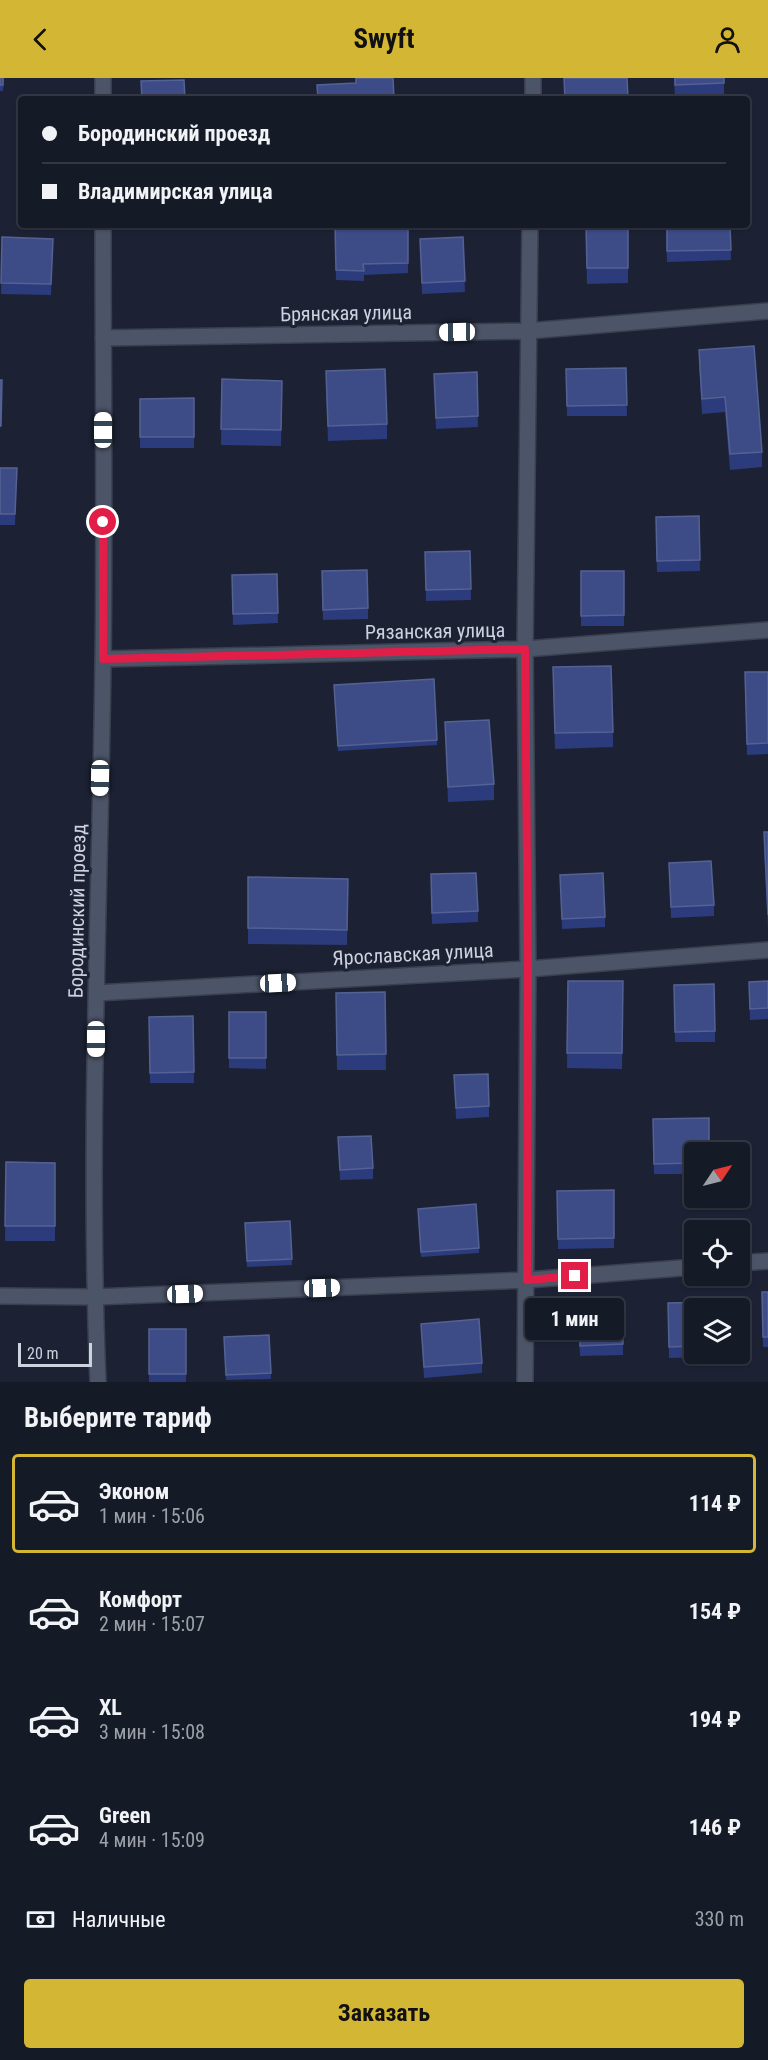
<!DOCTYPE html>
<html lang="ru">
<head>
<meta charset="utf-8">
<style>
	:root { --surface:#151a27; --page:#1e232f; --text:#f1f3f6; --muted:#9da1a7; --line:#343844; --accent:#d4b635 }
	body { margin:0; font-family:"Roboto Condensed",sans-serif; background:var(--page); color:var(--text); height:100vh; display:flex; flex-direction:column; font-size:22px; white-space:nowrap }
	* { box-sizing:border-box; margin:0 }
	p { font-size:20px; color:var(--muted) }
	.icon { flex:none; width:33px; height:33px; fill:none; stroke:currentColor; stroke-width:2; stroke-linecap:round; stroke-linejoin:round }
	.map { position:relative; height:1304px; overflow:hidden }
	.side { display:flex; flex-direction:column; background:var(--surface); flex:1 }
	.side>* { flex:none }
	.guide { position:absolute; left:18px; top:18px; width:732px; height:132px; border-radius:6px; box-shadow:0 2px 4px #0004,0 0 0 2px var(--line); display:grid; align-content:center; height:132px; padding:0 24px; background:var(--surface) }
	.needle { width:39px; rotate:55deg }
	.tools { position:absolute; left:684px; top:1064px; display:grid; gap:12px }
	.tools a { display:grid; place-items:center; width:66px; height:66px; border-radius:6px; background:var(--surface); box-shadow:0 2px 4px #0004,0 0 0 2px var(--line); font-size:30px }
	.scale { position:absolute; left:18px; bottom:15px; width:74px; box-sizing:border-box; padding-left:6px; border:3px solid #cdd2de; border-top:0; font-size:16px; line-height:21px; white-space:nowrap; color:#cdd2de; -webkit-text-stroke:4px #1c2234; paint-order:stroke }
	.end { position:absolute; width:27px; height:27px; margin:-14px; border:8px solid #e11d48; background:#fff; box-shadow:0 0 0 3px #fff }
	.from { border-radius:50% }
	.bubble { position:absolute; height:42px; border-radius:6px; background:var(--surface); box-shadow:0 2px 4px #0004,0 0 0 2px var(--line); font-size:20px; font-weight:700; line-height:42px; text-align:center }
	.car { position:absolute; width:18px; height:36px; margin:-18px -9px; border-radius:8px; box-shadow:0 0 4px 2px #0007; background:linear-gradient(#fff 24%,#345 0 40%,#fff 0 76%,#345 0 86%,#fff 0) }
	.guide b { display:flex; align-items:center; gap:21px; height:57px; font-size:22px }
	.guide b+b { border-top:2px solid var(--line) }
	.guide i { width:15px; height:15px; background:var(--text) }
	ul { padding:0; list-style:none }
	li { display:flex; align-items:center; gap:18px; height:99px; margin:0 12px 9px; padding:0 12px; border:3px solid transparent; border-radius:6px }
	li div { flex:1 }
	li b { display:block; font-size:22px }
	li em { font-style:normal; font-weight:700 }
	li.selected { border-color:var(--accent) }
	li>.icon { width:54px; height:54px; stroke-width:1.5 }
	h2 { padding:0 24px; font-size:27px; line-height:72px }
	.pay { display:flex; align-items:center; gap:15px; height:66px; padding:0 24px; font-size:22px }
	.pay p { margin-inline-start:auto }
	.cta { display:flex; gap:12px; margin-top:auto; padding:12px 24px }
	.cta a { flex:1; height:69px; border-radius:6px; background:var(--accent); color:#111; font-size:24px; font-weight:700; line-height:69px; text-align:center }
	header { display:flex; justify-content:space-between; align-items:center; height:78px; padding:0 24px; background:var(--accent); color:#111; font-size:27px; font-weight:700 }
	.map>svg:first-child { display:block }
	.lines { fill:none; stroke-linecap:round; stroke-linejoin:round }
	.street-casing { stroke:#3a3f4e; stroke-width:18 }
	.street { stroke:#4c5468; stroke-width:15 }
	.wall { fill:#2c3b7b }
	.building { fill:#3d4c86; stroke:#546194; stroke-width:1.5 }
	.route { stroke:#e11d48; stroke-width:8 }
	.labels { text-anchor:middle; dominant-baseline:central; stroke-width:6; stroke-linejoin:round; paint-order:stroke }
	.street-label { font-size:20px; fill:#cdd2de; stroke:#1c2234 }
</style>
</head>
<body>
<header><svg class="icon" aria-label="back" viewBox="0 0 24 24"><path d="M15 5l-7 7 7 7"/></svg>Swyft<svg class="icon" aria-label="person" viewBox="0 0 24 24"><circle cx="12" cy="8" r="4"/><path d="M4 21q1-7 8-7t8 7"/></svg></header>
<div class="map">
<svg width="768" height="1304" viewBox="0 0 768 1304">
	<rect width="100%" height="100%" fill="#1c2234"/>
	<g class="lines">
		<defs>
			<path id="street" d="M103,21V0
				M533,21V0
				M103,260L528,253L768,233
				M103,581L525,571L768,552
				M96,915L528,891L768,872
				M740,1185L768,1183
				M0,1218L94,1219L527,1202L694,1189
				M98,1304C88,1064 100,823 103,583C105,438 103,292 103,147
				M525,1304L528,891L525,571L530,147"/>
		</defs>
		<!-- street casing -->
		<use href="#street" class="street-casing"/>
		<!-- street -->
		<use href="#street" class="street"/>
	</g>
	<!-- wall -->
	<path class="wall" d="M0,0H4L3,13H0Z
		M674,0H724V21H675Z
		M335,147H408V195L364,197V203L336,202Z
		M586,147H628V205L587,206Z
		M666,147H730L731,182L667,184Z
		M2,159L53,161L51,217L1,216Z
		M463,159L465,214L422,216L420,161Z
		M699,272L762,374V389L730,392L725,334L702,336L699,288Z
		M626,290L627,338H567L566,291Z
		M477,294L478,349L436,351L434,306Z
		M222,301L282,303L281,368L221,367Z
		M326,308L387,346V361L328,363Z
		M194,320V370H140V321Z
		M0,390H17L15,447H0Z
		M699,438L700,493L657,494L656,439Z
		M470,473L471,522L426,523L425,474Z
		M581,493H624V548H581Z
		M277,496L278,545L233,547L232,497Z
		M322,504L368,530V541L323,542Z
		M745,594H768V676L747,677Z
		M553,605L613,654V669L555,671Z
		M334,613L437,662V667L338,673Z
		M445,644L494,706V722L448,724Z
		M764,754H768V852L764,769Z
		M669,785L714,827V838L671,840Z
		M560,797L605,839V849L562,851Z
		M248,799L348,801L347,867L248,866Z
		M431,807L478,833V844L432,846Z
		M568,903H623L622,991L567,990Z
		M768,903V941L750,942L749,904Z
		M674,907L715,953V964H675Z
		M385,914L386,992H337L336,915Z
		M229,934H266V991L229,990Z
		M193,938L194,1005H150L149,939Z
		M454,997L489,1028V1039L456,1041Z
		M653,1041L694,1074V1096H654Z
		M338,1059L373,1090V1101L340,1102Z
		M6,1084L55,1085V1163H5Z
		M614,1112V1170L558,1171L557,1113Z
		M418,1136L479,1170V1175L421,1179Z
		M290,1143L292,1187L247,1189L245,1145Z
		M762,1214H768V1269H763Z
		M668,1225L694,1230V1275H712V1279L669,1280Z
		M578,1234L623,1266V1277L580,1278Z
		M421,1246L482,1285V1295L424,1300Z
		M149,1251H186V1304H149Z
		M269,1257L271,1301L226,1302L224,1259Z"/>
	<!-- building -->
	<path class="building" d="M0,0H3V7H0Z
		M356,0H393L394,21H318L317,7L356,5Z
		M564,0H627L628,21H565Z
		M675,0H724V5L675,7Z
		M184,2L185,21H142L141,3Z
		M335,147H408V185L363,186L364,193L336,192Z
		M586,147H628V190H587Z
		M667,147H730L731,172L667,173Z
		M2,159L53,161L51,206L1,205Z
		M463,159L465,203L422,205L420,161Z
		M754,268L762,374L730,376L725,319L702,321L699,272Z
		M626,290L627,327L567,328L566,291Z
		M385,291L387,346L328,348L326,293Z
		M477,294L478,338L436,340L434,296Z
		M222,301L282,303L281,352L221,351Z
		M0,302H2L1,348H0Z
		M194,320V359H140V321Z
		M0,390H17L15,436H0Z
		M699,438L700,482L657,483L656,439Z
		M470,473L471,511L426,512L425,474Z
		M367,492L368,530L323,532L322,493Z
		M581,493H624V537L581,538Z
		M277,496L278,535L233,536L232,497Z
		M611,588L613,654L555,655L553,589Z
		M745,594H768V665L747,666Z
		M434,601L437,662L338,668L334,607Z
		M489,642L494,706L448,709L445,644Z
		M764,754H768V837Z
		M711,783L714,827L671,829L669,785Z
		M476,795L478,833L432,835L431,796Z
		M603,795L605,839L562,841L560,797Z
		M248,799L348,801L347,852L248,850Z
		M568,903H623L622,975H567Z
		M768,903V930L750,931L749,904Z
		M714,906L715,953L675,954L674,907Z
		M385,914L386,976L337,977L336,915Z
		M229,934H266V980H229Z
		M193,938L194,994L150,995L149,939Z
		M488,996L489,1028L456,1030L454,997Z
		M709,1040V1074H694V1085L654,1086L653,1041Z
		M371,1058L373,1090L340,1092L338,1059Z
		M6,1084L55,1085V1148H5Z
		M614,1112V1160L558,1161L557,1113Z
		M476,1126L479,1170L421,1174L418,1131Z
		M290,1143L292,1181L247,1183L245,1145Z
		M762,1214H768V1259H763Z
		M622,1222L623,1266L580,1268L578,1223Z
		M711,1224V1230H694V1268L669,1269L668,1225Z
		M479,1241L482,1285L424,1289L421,1246Z
		M149,1251H186V1296H149Z
		M269,1257L271,1295L226,1297L224,1259Z"/>
	<g class="lines">
		<!-- route -->
		<path class="route" d="M103,444V581L525,571L528,891L527,1202L575,1198"/>
	</g>
	<g class="labels">
		<!-- street labels -->
		<g class="street-label">
			<text transform="translate(346 235) rotate(-1)">Брянская улица</text>
			<text transform="translate(435 553) rotate(-1)">Рязанская улица</text>
			<text transform="translate(77 833) rotate(-89)">Бородинский проезд</text>
			<text transform="translate(413 876) rotate(-3)">Ярославская улица</text>
		</g>
	</g>
</svg>
<div class="tools">
<a><svg class="needle" viewBox="-14 -14 28 28"><path d="M0-13l5 13h-10z" fill="#e53935"/><path d="M0 13l5-13h-10z" fill="#9da1a7"/></svg></a>
<a><svg class="icon" aria-label="locate" viewBox="0 0 24 24"><circle cx="12" cy="12" r="6"/><path d="M12 2v4M12 18v4M2 12h4M18 12h4"/></svg></a>
<a><svg class="icon" aria-label="layers" viewBox="0 0 24 24"><path d="M12 4l9 5-9 5-9-5zM3 14l9 5 9-5"/></svg></a>
</div>
<div class="scale">20 m</div>
<i class="end from" style="left:103px;top:444px"></i>
<i class="end" style="left:575px;top:1198px"></i>
<div class="bubble" style="left:525px;top:1220px;width:99px">1 мин</div>
<i class="car" style="left:457px;top:254px;rotate:269deg"></i>
<i class="car" style="left:103px;top:352px;rotate:0deg"></i>
<i class="car" style="left:100px;top:700px;rotate:181deg"></i>
<i class="car" style="left:278px;top:905px;rotate:87deg"></i>
<i class="car" style="left:96px;top:961px;rotate:180deg"></i>
<i class="car" style="left:322px;top:1210px;rotate:88deg"></i>
<i class="car" style="left:185px;top:1216px;rotate:88deg"></i>
<div class="guide">
<b><i class="from"></i>Бородинский проезд</b>
<b><i></i>Владимирская улица</b>
</div>
</div>
<section class="side">
<h2>Выберите тариф</h2>
<ul>
<li class="selected"><svg class="icon" aria-label="car" viewBox="0 0 24 24"><path d="M5 17H2v-5l4-1 3-4h7l3 4 3 1v5h-3M9 17h6M6 11h13"/><circle cx="7" cy="17" r="2"/><circle cx="17" cy="17" r="2"/></svg><div><b>Эконом</b><p>1 мин · 15:06</p></div><em>114 ₽</em></li>
<li><svg class="icon" aria-label="car" viewBox="0 0 24 24"><path d="M5 17H2v-5l4-1 3-4h7l3 4 3 1v5h-3M9 17h6M6 11h13"/><circle cx="7" cy="17" r="2"/><circle cx="17" cy="17" r="2"/></svg><div><b>Комфорт</b><p>2 мин · 15:07</p></div><em>154 ₽</em></li>
<li><svg class="icon" aria-label="car" viewBox="0 0 24 24"><path d="M5 17H2v-5l4-1 3-4h7l3 4 3 1v5h-3M9 17h6M6 11h13"/><circle cx="7" cy="17" r="2"/><circle cx="17" cy="17" r="2"/></svg><div><b>XL</b><p>3 мин · 15:08</p></div><em>194 ₽</em></li>
<li><svg class="icon" aria-label="car" viewBox="0 0 24 24"><path d="M5 17H2v-5l4-1 3-4h7l3 4 3 1v5h-3M9 17h6M6 11h13"/><circle cx="7" cy="17" r="2"/><circle cx="17" cy="17" r="2"/></svg><div><b>Green</b><p>4 мин · 15:09</p></div><em>146 ₽</em></li>
</ul>
<div class="pay"><svg class="icon" aria-label="cash" viewBox="0 0 24 24"><path d="M3 7h18v10H3z"/><circle cx="12" cy="12" r="2"/></svg>Наличные<p>330 m</p></div>
<div class="cta"><a>Заказать</a></div>
</section>
</body>
</html>
